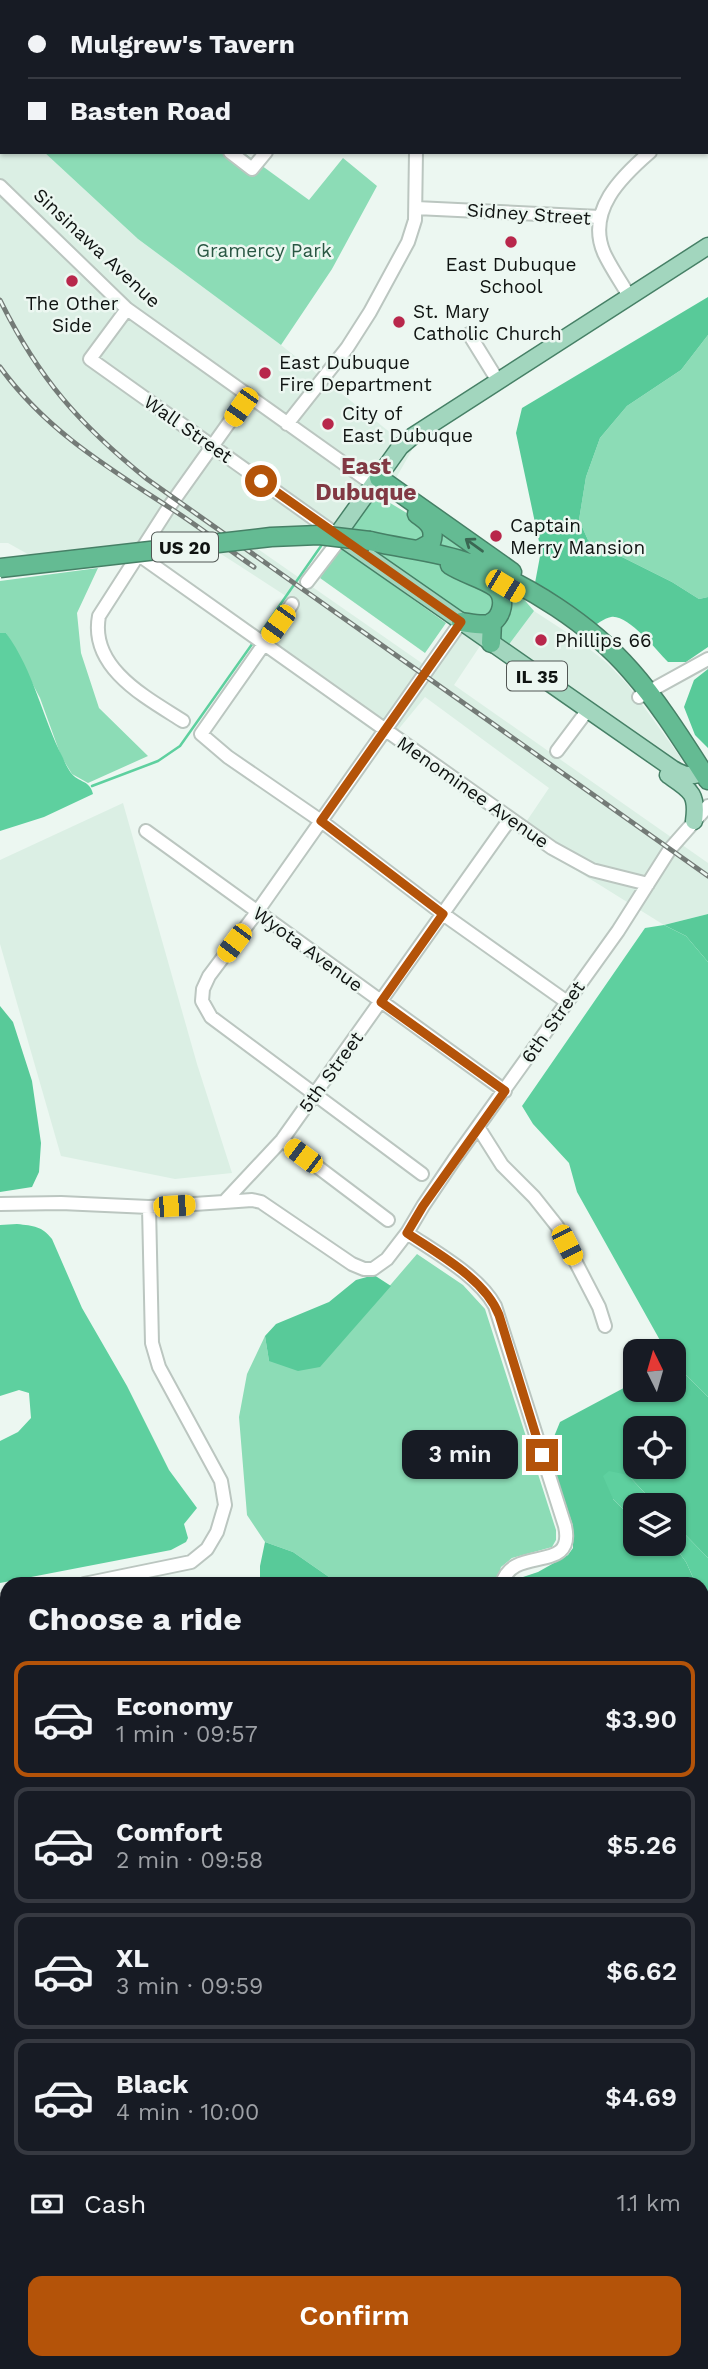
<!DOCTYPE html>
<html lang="en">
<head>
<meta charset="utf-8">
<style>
	:root { --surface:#171b24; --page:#242831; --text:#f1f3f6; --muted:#9ea1a6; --line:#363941; --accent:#b45309 }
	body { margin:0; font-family:"Work Sans",sans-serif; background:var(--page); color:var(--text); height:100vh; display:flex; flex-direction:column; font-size:26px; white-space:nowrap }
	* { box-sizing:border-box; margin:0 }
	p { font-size:23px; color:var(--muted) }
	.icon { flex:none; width:38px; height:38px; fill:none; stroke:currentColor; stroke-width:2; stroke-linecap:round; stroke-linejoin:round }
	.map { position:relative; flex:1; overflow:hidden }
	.sheet { position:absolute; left:0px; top:1577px; width:709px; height:793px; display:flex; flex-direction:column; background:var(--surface); border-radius:21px 21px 0 0; box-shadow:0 2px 5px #0004 }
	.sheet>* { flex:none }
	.guide { position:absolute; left:0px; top:0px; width:709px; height:154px; box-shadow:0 2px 5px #0004; display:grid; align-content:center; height:154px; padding:0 28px; background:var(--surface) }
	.needle { width:46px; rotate:355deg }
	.buttons { position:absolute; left:623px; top:1339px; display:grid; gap:14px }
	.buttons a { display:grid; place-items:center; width:63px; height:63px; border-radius:14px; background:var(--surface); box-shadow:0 2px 5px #0004; font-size:35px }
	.end { position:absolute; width:32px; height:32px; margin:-16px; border:9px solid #b45309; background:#fff; box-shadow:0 0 0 4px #fff }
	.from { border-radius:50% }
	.bubble { position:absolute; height:49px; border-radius:14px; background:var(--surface); box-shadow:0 2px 5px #0004; font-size:23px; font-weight:600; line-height:49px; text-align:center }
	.car { position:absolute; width:21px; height:42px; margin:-21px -10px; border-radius:9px; box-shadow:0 0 5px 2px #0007; background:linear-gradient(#f5c518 24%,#345 0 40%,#f5c518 0 76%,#345 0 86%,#f5c518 0) }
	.guide b { display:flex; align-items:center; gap:24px; height:66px; font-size:26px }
	.guide b+b { border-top:2px solid var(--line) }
	.guide i { width:18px; height:18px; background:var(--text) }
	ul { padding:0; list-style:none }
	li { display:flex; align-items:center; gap:21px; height:116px; margin:0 14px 10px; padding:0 14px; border:4px solid var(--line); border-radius:14px }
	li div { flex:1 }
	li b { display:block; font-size:26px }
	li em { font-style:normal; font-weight:600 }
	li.active { border-color:var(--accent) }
	li>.icon { width:63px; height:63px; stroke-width:1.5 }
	h2 { padding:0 28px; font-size:32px; line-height:84px }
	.pay { display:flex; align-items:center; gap:18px; height:77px; padding:0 28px; font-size:26px }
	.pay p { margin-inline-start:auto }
	.button { display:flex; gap:14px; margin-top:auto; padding:14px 28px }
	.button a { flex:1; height:80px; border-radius:14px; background:var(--accent); color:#fff; font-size:28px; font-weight:600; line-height:80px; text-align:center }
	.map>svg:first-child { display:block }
	.built { fill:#dbefe4 }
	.green { fill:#8cdcb6 }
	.forest { fill:#58ca99; fill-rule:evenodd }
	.water { fill:#5ed09f }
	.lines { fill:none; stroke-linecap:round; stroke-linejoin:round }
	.stream { stroke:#5ed09f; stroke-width:2.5 }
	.minor-casing { stroke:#bbc6c0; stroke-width:16 }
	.major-casing { stroke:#468066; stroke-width:19 }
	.highway-casing { stroke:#468066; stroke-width:21 }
	.minor { stroke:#fff; stroke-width:12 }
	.major { stroke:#a2d6be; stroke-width:16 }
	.highway { stroke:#64bb93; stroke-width:18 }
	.rail-casing { stroke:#747b77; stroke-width:5 }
	.rail { stroke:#ecf7f1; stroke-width:2.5; stroke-dasharray:8; stroke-linecap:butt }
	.highway-bridge-casing { stroke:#468066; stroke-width:21; stroke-linecap:butt }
	.highway-bridge { stroke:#64bb93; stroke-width:18 }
	.oneway { stroke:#3a6752 }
	.route { stroke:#b45309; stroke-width:9 }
	.poi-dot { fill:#b8274b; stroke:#ecf7f1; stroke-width:2.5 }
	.labels { text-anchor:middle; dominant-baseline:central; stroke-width:5; stroke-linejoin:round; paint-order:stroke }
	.shield { fill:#ecf7f1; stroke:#515754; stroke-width:2 }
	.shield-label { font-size:18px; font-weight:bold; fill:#0f1311 }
	.street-label { font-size:19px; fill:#0f1311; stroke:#ecf7f1 }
	.park-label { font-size:19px; fill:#295743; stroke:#ecf7f1 }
	.poi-label { font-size:19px; fill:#0f1311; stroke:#ecf7f1; text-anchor:start }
	.quarter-label { font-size:23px; font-weight:bold; fill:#813944; stroke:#ecf7f1 }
</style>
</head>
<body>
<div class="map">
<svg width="708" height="2369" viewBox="0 0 708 2369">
	<rect width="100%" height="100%" fill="#ecf7f1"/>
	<!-- built -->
	<path class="built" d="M2,149V152H44L138,239L281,345L412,450L384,499L371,492L340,531L33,557L8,543H0V150Z
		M255,547L436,673L432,668L460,627L482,643L454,685L708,863V914L664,925L518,834L549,788L425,697L388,742L256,646L289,598L218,552Z
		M534,611L577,639L607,663L628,685L681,758L680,762L677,764L650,748L640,756L501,655Z
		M123,803L197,1064L232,1173L175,1179L61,1156L0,944V860Z"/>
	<!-- green -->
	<path class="green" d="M44,152H243L309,200L343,158L377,186L332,269L281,345L138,239Z
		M708,335V597L699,599L672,582L588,540L579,520L586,477L600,438L627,406L681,370Z
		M372,492L496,567L534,611L504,651L339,533Z
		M341,548L446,623L425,653L320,578Z
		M98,568L77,613L81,653L99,708L148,756L88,783L72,774L61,756L40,698L6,633H0V581Z
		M417,1254L463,1285L485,1309L556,1530V1540L552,1547L512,1558L501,1567L496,1584H339L293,1552L265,1542L247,1515L239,1417L247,1374L265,1336L269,1361L368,1311Z"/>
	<!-- forest -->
	<path class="forest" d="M708,297V335L681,370L627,406L600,438L586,477L579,520L588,540L672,582L699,599L708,597V647L686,662H668C656,650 628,614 611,617C604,618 596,625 591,628L535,583L541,551L516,433L522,408Z
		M708,669V748L695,735L684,707L694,680Z
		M708,914V962L686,936L664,925Z
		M0,1006L13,1022L32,1081L41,1143L39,1172L32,1187L0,1192Z
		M374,1275L391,1286L320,1367L298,1371L269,1361L265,1336L276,1324L329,1302L356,1280Z
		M674,1363L708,1397V1558L674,1523V1505H656L628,1475L613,1499L635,1521V1544H673L686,1562L696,1584H515L520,1578L538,1572L568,1555L573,1548V1526L553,1466L551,1444L560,1422L635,1382V1390H674ZM635,1428H674V1466H635Z
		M265,1542L293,1552L339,1584H244L260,1582V1566Z
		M702,1594L708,1605V1685L702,1688Z
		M7,1608V1948L0,1942V1609Z
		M702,1909L708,1913V2112L702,2114Z
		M0,1996L7,2001V2155L0,2138Z
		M648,2362L654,2369H196L194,2363Z
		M56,2363H171L172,2369H57Z"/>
	<!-- water -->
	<path class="water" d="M0,633H6C34,671 42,717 63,758C65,763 68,769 71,773C79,783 90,780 93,794L44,817L0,831Z
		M664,925L686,936L708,962V1397L674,1363V1351H666L577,1192L569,1163L533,1124L522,1106L645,928Z
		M17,1224C34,1226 42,1226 52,1239L82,1308L127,1386L169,1470L197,1508L184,1524L188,1538L186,1542L171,1550L0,1583V1441L18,1432L31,1418L29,1393L19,1390L0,1396V1225Z
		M609,1471L628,1475L656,1505H635V1521L613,1499L603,1476Z
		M674,1523L708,1558V1605L702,1594V1584H696L686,1562L673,1544Z
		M708,1685V1913L702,1909V1688Z
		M0,2138L7,2155V2362L56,2363L57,2369H0Z
		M702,2318L708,2319V2369H654L648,2363L702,2362Z"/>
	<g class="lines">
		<!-- stream -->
		<path class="stream" d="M259,635L321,546
			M92,786L158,761L180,746L255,640"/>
		<defs>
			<path id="minor" d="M555,0L558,2
				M248,2V0
				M314,2L315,0
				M418,2V0
				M707,18H708
				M707,93L708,91
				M230,152L252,169L266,152
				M0,186L127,309L374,485
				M416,208L600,217
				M629,296C621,282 611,268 604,253C586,211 621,177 650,152
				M127,309L90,359L337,535V543L307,582
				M469,334L498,381
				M287,424L347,348L370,312L408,242L415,220L416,152
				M139,555L552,848L592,870L648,884
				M292,604L201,734L228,757L321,821L443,914L567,1002
				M639,697L708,659
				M183,721C147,698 89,668 99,616L169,507L248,396
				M557,751L587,711
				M146,831L505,1091
				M478,1127L502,1165L534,1197L557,1226L599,1307L605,1326
				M282,1140L388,1220
				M422,1174L211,1017L202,1001L203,989L209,976L257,912L461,622
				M224,1202L252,1200L261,1202L352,1264L364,1269H373L387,1259L407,1233L423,1206L454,1160L618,931L670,849L708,806
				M0,1204L61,1203L149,1207L224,1202L282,1140L510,819
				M407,1233C435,1252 479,1276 495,1306L565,1526C576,1575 512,1544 502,1584
				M84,1584L191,1562L207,1549L217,1532L225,1505L221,1481L159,1367L152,1343L149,1207
				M0,1600L7,1599
				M702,2165L708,2172
				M702,2248L708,2259"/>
			<path id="major" d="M703,772C692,778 683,775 673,769L337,535L400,447L413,436L708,246
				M668,775C690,790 698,793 694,821"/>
			<path id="highway" d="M379,478L512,572
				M417,514C429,522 436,529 431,543L420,549
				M370,541C403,549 437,551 469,563C527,583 591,625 631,671C660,704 684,743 708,780
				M450,565C464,574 482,578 495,587C507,597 503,618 489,624C481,626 469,623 461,622
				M491,643L492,622"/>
		</defs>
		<!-- minor casing -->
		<use href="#minor" class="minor-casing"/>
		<!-- major casing -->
		<use href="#major" class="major-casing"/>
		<!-- highway casing -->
		<use href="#highway" class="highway-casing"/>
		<!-- minor -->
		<use href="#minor" class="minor"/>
		<!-- major -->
		<use href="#major" class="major"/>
		<!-- highway -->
		<use href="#highway" class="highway"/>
		<defs>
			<path id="rail" d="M0,300C39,379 79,424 147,479L708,876
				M0,367C45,429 104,465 167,506C197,525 225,547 254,567"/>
		</defs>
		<!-- rail casing -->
		<use href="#rail" class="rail-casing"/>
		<!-- rail -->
		<use href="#rail" class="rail"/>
		<defs>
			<path id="highway-bridge" d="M0,568L271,537L319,535L370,541"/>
		</defs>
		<!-- highway-bridge casing -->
		<use href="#highway-bridge" class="highway-bridge-casing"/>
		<!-- highway-bridge -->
		<use href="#highway-bridge" class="highway-bridge"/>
	</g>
	<!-- one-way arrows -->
	<defs><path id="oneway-shaft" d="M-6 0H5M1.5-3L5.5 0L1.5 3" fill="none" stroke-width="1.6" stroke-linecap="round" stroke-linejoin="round" transform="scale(1.75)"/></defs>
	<use class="oneway" href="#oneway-shaft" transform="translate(474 545) rotate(-144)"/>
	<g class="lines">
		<!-- route -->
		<path class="route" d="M261,481L461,622L321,821L443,914L381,1002L505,1091L423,1206L407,1233C438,1254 485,1279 499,1315L542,1455"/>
	</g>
	<!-- markers -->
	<g class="poi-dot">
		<circle cx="511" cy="242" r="7"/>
		<circle cx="72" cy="281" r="7"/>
		<circle cx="399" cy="322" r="7"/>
		<circle cx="265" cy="373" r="7"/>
		<circle cx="328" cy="424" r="7"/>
		<circle cx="496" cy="536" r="7"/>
		<circle cx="541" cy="640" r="7"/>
	</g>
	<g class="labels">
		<!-- shield labels -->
		<g class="shield">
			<rect x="152" y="532.5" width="66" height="29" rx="5"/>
			<rect x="507" y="661.5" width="60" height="29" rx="5"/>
		</g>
		<g class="shield-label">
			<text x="185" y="547">US 20</text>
			<text x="537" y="676">IL 35</text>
		</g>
		<!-- street labels -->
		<g class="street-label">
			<text transform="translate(529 214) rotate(4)">Sidney Street</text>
			<text transform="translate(97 248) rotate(43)">Sinsinawa Avenue</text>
			<text transform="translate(188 429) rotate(35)">Wall Street</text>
			<text transform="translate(473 792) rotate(35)">Menominee Avenue</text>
			<text transform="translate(308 949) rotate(36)">Wyota Avenue</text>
			<text transform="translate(553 1022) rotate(-55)">6th Street</text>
			<text transform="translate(331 1072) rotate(-54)">5th Street</text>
		</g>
		<!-- park labels -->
		<g class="park-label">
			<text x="264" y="250">Gramercy Park</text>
		</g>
		<!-- poi labels -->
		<g class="poi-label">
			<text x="511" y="264" text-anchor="middle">East Dubuque<tspan x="511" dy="22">School</tspan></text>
			<text x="72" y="303" text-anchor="middle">The Other<tspan x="72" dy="22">Side</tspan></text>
			<text x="413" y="311">St. Mary<tspan x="413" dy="22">Catholic Church</tspan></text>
			<text x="279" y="362">East Dubuque<tspan x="279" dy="22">Fire Department</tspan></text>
			<text x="342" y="413">City of<tspan x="342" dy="22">East Dubuque</tspan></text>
			<text x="510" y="525">Captain<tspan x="510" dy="22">Merry Mansion</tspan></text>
			<text x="555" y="640">Phillips 66</text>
		</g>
		<!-- quarter labels -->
		<g class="quarter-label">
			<text x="366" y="466">East<tspan x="366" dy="26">Dubuque</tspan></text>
		</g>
	</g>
</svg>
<div class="buttons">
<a><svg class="needle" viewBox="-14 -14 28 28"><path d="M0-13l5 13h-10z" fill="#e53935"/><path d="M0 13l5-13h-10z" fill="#9ea1a6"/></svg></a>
<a><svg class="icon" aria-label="locate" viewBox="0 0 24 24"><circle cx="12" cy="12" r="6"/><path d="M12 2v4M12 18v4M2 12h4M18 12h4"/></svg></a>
<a><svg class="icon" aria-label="layers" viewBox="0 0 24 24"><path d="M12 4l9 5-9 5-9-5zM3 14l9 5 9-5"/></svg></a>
</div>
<i class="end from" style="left:261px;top:481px"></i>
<i class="end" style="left:542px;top:1455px"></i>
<div class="bubble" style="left:402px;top:1430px;width:116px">3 min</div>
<i class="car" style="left:241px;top:407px;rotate:215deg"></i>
<i class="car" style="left:505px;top:586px;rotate:121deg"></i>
<i class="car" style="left:278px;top:624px;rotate:216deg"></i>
<i class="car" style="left:234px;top:943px;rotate:217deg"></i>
<i class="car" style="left:303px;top:1156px;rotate:307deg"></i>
<i class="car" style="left:174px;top:1206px;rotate:86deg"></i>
<i class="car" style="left:567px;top:1245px;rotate:153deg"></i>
<div class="guide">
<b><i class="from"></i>Mulgrew's Tavern</b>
<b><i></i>Basten Road</b>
</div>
<section class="sheet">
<h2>Choose a ride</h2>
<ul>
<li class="active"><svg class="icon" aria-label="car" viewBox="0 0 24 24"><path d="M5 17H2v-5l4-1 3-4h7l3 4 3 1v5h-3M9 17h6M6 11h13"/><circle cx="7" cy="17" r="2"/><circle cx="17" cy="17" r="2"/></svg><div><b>Economy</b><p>1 min · 09:57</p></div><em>$3.90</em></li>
<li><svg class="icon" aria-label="car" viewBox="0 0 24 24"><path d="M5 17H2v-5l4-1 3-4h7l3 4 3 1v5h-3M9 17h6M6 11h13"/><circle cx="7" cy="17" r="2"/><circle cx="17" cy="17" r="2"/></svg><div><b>Comfort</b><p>2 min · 09:58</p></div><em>$5.26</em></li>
<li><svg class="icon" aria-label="car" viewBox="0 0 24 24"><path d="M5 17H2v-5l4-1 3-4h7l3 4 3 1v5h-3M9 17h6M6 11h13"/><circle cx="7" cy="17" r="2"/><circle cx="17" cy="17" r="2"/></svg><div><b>XL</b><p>3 min · 09:59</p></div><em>$6.62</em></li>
<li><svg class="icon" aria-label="car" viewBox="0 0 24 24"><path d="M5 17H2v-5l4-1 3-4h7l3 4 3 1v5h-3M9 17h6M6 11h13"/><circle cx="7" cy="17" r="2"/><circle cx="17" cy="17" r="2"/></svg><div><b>Black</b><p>4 min · 10:00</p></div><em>$4.69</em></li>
</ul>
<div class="pay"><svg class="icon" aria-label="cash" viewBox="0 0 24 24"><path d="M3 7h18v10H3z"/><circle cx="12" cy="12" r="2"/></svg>Cash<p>1.1 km</p></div>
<div class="button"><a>Confirm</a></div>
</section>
</div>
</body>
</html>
